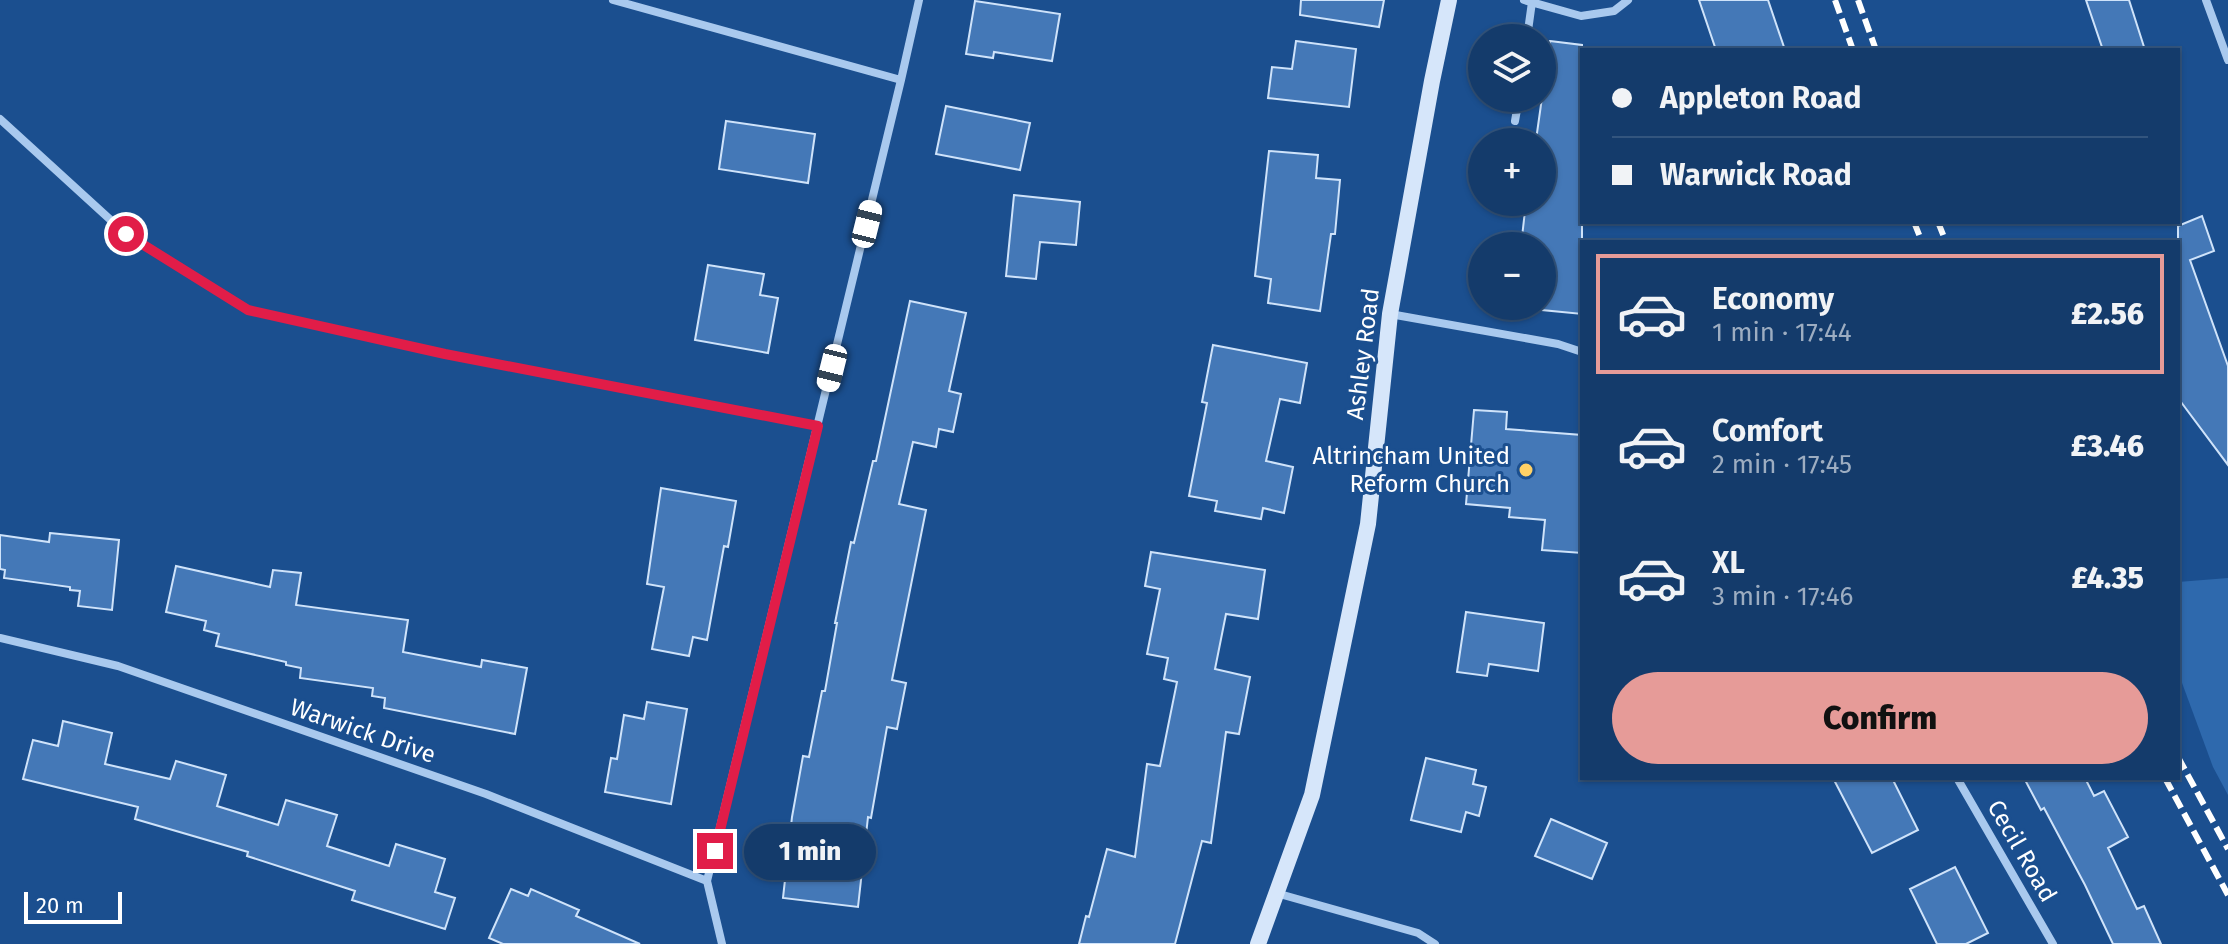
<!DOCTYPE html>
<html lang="en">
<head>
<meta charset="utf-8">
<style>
	:root { --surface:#143b6b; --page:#1d4271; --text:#f1f3f6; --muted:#9dadc1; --line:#33557e; --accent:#e69b98 }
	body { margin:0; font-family:"Fira Sans",sans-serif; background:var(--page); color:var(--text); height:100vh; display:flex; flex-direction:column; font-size:30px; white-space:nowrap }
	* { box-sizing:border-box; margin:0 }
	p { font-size:26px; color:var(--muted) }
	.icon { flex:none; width:44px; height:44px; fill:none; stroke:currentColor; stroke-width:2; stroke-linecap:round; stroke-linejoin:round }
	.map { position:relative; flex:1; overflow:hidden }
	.side { position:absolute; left:1580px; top:240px; width:600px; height:540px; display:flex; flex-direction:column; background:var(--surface); border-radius:0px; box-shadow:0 2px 6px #0004,0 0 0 2px var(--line) }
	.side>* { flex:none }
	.banner { position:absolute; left:1580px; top:48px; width:600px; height:176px; border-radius:0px; box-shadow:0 2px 6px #0004,0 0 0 2px var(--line); display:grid; align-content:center; height:176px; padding:0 32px; background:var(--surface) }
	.tools { position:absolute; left:1468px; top:24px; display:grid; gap:16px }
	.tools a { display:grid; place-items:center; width:88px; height:88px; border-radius:50%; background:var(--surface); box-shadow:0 2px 6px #0004,0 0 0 2px var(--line); font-size:40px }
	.scale { position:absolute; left:24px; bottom:20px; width:98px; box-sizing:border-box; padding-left:8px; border:4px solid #fff; border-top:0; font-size:22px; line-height:28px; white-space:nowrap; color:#fff; -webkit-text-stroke:6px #1b4f8f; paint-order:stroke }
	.end { position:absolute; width:36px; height:36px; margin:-18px; border:10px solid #e11d48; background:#fff; box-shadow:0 0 0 4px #fff }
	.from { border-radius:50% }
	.bubble { position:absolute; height:56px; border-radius:28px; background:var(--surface); box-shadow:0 2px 6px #0004,0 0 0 2px var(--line); font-size:26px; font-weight:800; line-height:56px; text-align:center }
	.car { position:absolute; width:24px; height:48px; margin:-24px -12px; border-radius:10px; box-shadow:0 0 6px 2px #0007; background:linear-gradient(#fff 24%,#345 0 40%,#fff 0 76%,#345 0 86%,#fff 0) }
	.banner b { display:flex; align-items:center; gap:28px; height:76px; font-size:30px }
	.banner b+b { border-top:2px solid var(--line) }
	.banner i { width:20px; height:20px; background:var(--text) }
	ul { padding:14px 0 0; list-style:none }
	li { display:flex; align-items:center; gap:24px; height:120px; margin:0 16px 12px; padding:0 16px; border:4px solid transparent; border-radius:0px }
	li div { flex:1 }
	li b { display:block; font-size:30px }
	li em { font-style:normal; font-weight:800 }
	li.current { border-color:var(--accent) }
	li>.icon { width:72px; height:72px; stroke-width:1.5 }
	.action { display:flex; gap:16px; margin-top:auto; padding:16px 32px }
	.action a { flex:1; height:92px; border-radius:48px; background:var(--accent); color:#111; font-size:32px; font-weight:800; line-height:92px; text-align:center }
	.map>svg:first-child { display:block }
	.green { fill:#2e69ad }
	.building { fill:#4478b7; stroke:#cfe3fa; stroke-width:2 }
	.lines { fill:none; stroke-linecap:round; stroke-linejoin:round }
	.street { stroke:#a9c9ee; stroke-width:8 }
	.secondary { stroke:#d6e6fa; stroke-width:16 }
	.rail { stroke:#fff; stroke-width:6; stroke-dasharray:14 6; stroke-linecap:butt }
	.route { stroke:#e11d48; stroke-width:10 }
	.poi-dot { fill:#ffd166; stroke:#1b4f8f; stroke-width:3 }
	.labels { text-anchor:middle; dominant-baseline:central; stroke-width:6; stroke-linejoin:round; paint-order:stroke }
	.street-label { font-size:24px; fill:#fff; stroke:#1b4f8f }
	.poi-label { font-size:24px; fill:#fff; stroke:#1b4f8f; text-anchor:end }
</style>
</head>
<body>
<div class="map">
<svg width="2228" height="944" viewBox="0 0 2228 944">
	<rect width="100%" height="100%" fill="#1b4f8f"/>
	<!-- green -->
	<path class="green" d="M2228,578V795L2213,767L2178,672V582Z"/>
	<!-- building -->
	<path class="building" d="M1301,0H1384L1379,27L1300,15Z
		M1699,0H1768L1785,50H1716Z
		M2086,0H2129L2145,50H2103Z
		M975,1L1060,14L1052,61L994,52L993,58L966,54Z
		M1296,41L1356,49L1349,107L1268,98L1272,67L1292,69Z
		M1550,41L1582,45V314L1542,310V246H1521L1526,202H1542V141L1536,140Z
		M946,106L1030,123L1020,170L936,154Z
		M726,121L815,134L808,183L719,169Z
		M1269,151L1318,155L1316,178L1340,180L1335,234H1331L1320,311L1268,303L1271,279L1255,276Z
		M1014,195L1080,202L1076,245L1040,242L1036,279L1006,276Z
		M2202,216L2214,251L2190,260L2228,366V465L2178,398V226Z
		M708,265L764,274L760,295L778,298L768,353L695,340Z
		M910,301L966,313L949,391L961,394L953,432L939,429L936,447L913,442L899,504L926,510L892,680L906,683L897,729L887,727L871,818L868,817L858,907L783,898L792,817L803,756L809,757L822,691H825L837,623H835L851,542L854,543L873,461H876Z
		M1213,345L1307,363L1300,403L1280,399L1266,461L1293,467L1284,513L1263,508L1261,519L1215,511L1217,501L1189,496L1207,403L1202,402Z
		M1474,410L1507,412L1506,429L1582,435V553L1542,550L1545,520L1509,517L1510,508L1466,504Z
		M661,488L736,501L728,547L724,546L707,640L693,637L689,656L652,649L664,587L647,584Z
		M50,533L119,540L112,610L78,606L80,591L70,590V587L4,578L5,570L0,569V535L49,542Z
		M1151,552L1265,570L1258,619L1226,614L1215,669L1250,677L1239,734L1226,732L1211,843L1202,841L1175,944H1079L1086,916L1089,917L1107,849L1135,857L1147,764L1160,766L1177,682L1164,679L1168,658L1147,654L1160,589L1145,586Z
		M176,566L270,587L273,570L301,573L296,605L408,620L403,652L481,667L482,660L527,668L515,734L384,708L385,698L372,696L373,688L300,678L301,668L286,665V662L216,646L219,634L204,630L206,621L166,612Z
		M1466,612L1544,623L1538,671L1489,664L1487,676L1457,672Z
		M647,702L687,709L671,804L605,792L611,758L617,759L624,715L644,719Z
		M63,721L112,733L105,764L170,779L176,761L226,775L217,806L278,825L286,800L337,815L327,846L389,866L396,844L445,859L435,892L455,898L445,929L352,900L355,891L247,856L248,852L135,819L138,807L23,779L33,740L58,746Z
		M1426,758L1476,770L1473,784L1486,787L1479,816L1466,812L1461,832L1411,820Z
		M1833,778H1892L1918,830L1872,853Z
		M2024,778H2085L2094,796L2104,791L2128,837L2108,848L2137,909L2144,906L2161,944H2113L2085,885L2044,808L2041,810Z
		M1551,819L1607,843L1592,879L1535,856Z
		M1955,867L1988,933L1966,944H1937L1910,889Z
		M511,889L528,896L531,889L579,910L576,916L640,944H503L489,938Z"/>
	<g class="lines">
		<!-- street -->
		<path class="street" d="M613,0L901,80
			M1524,0L1581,16L1614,11L1628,0
			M2206,0L2228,60
			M1527,38L1532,2
			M0,119L126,234L248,310L445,354L818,426
			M1515,121L1519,98
			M1390,314L1558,344L1582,352
			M0,638L118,666L486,794L707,881
			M1957,778L2053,944
			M1276,893L1418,933L1435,944
			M722,944L707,881L901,80L919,0"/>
		<!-- secondary -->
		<path class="secondary" d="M1258,944L1312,795L1368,524L1390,314L1432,81L1449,0"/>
		<!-- rail -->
		<path class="rail" d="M1835,0L1853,50
			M1858,0L1876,50
			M1914,222L1922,242
			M1938,222L1946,242
			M2178,757L2228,849
			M2165,778L2228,895"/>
	</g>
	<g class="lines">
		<!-- route -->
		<path class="route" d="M126,234L248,310L445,354L818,426L715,851"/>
	</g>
	<!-- markers -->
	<circle class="poi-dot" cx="1526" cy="470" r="8"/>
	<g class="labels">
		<!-- street labels -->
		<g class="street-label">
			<text transform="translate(1363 354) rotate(-83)">Ashley Road</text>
			<text transform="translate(363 731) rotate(19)">Warwick Drive</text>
			<text transform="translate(2022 851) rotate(60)">Cecil Road</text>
		</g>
		<!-- poi labels -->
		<g class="poi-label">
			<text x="1510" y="456">Altrincham United<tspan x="1510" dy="28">Reform Church</tspan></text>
		</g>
	</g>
</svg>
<div class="tools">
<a><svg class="icon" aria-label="layers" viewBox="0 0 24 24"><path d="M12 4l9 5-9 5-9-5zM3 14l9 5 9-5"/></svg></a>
<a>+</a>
<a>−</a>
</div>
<div class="scale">20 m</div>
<i class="end from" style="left:126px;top:234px"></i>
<i class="end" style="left:715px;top:851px"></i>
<div class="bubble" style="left:744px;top:824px;width:132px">1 min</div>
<i class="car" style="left:867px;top:224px;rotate:14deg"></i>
<i class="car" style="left:832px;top:368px;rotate:194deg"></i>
<div class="banner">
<b><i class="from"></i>Appleton Road</b>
<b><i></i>Warwick Road</b>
</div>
<section class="side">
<ul>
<li class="current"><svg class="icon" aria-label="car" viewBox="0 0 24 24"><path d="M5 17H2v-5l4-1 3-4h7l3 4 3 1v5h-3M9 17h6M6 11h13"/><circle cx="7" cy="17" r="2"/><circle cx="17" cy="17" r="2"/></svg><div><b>Economy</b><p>1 min · 17:44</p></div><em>£2.56</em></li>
<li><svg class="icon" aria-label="car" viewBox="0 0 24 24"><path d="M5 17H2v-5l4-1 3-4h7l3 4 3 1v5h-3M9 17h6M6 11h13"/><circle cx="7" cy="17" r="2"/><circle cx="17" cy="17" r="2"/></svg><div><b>Comfort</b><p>2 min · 17:45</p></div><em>£3.46</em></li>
<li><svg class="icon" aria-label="car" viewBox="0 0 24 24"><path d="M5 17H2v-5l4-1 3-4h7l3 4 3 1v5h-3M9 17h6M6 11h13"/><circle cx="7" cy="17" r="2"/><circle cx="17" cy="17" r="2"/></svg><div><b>XL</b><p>3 min · 17:46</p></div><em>£4.35</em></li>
</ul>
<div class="action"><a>Confirm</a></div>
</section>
</div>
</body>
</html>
